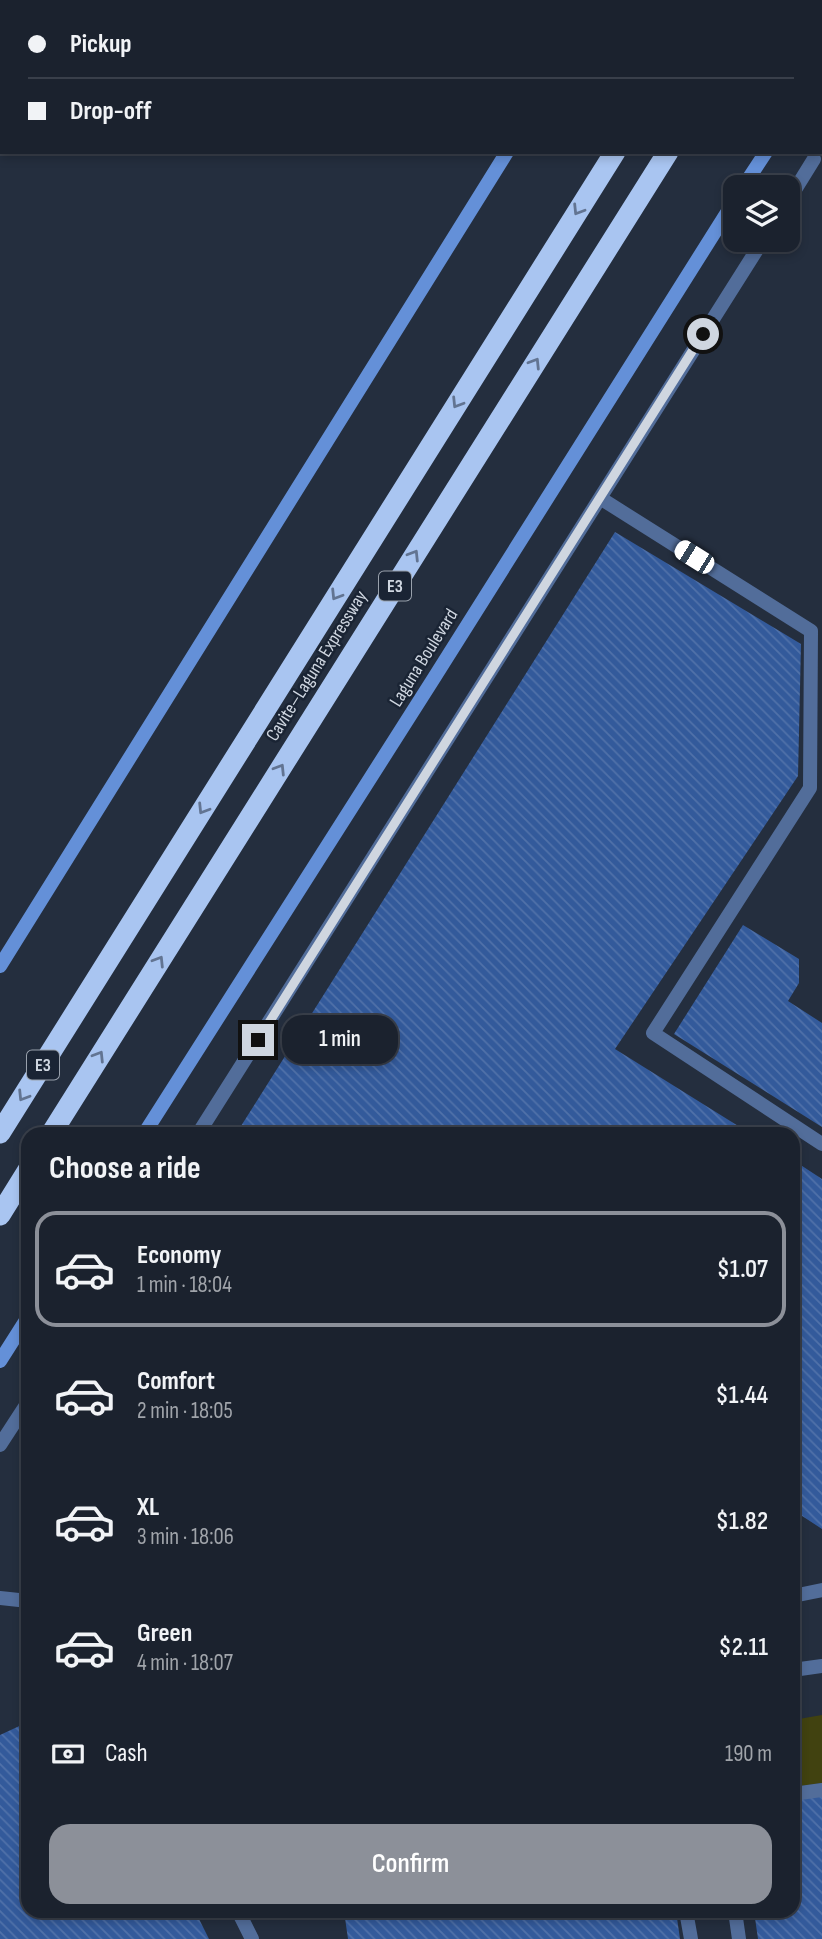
<!DOCTYPE html>
<html lang="en">
<head>
<meta charset="utf-8">
<style>
	:root { --surface:#1b222e; --page:#242a36; --text:#f1f3f6; --muted:#a0a4aa; --line:#393f4a; --accent:#8c9099 }
	body { margin:0; font-family:"Sofia Sans Condensed",sans-serif; background:var(--page); color:var(--text); height:100vh; display:flex; flex-direction:column; font-size:26px; white-space:nowrap }
	* { box-sizing:border-box; margin:0 }
	p { font-size:23px; color:var(--muted) }
	.icon { flex:none; width:38px; height:38px; fill:none; stroke:currentColor; stroke-width:2; stroke-linecap:round; stroke-linejoin:round }
	.map { position:relative; flex:1; overflow:hidden }
	.sheet { position:absolute; left:21px; top:1127px; width:779px; height:791px; display:flex; flex-direction:column; background:var(--surface); border-radius:21px; box-shadow:0 4px 10px #0003,0 0 0 2px var(--line) }
	.sheet>* { flex:none }
	.guide { position:absolute; left:0px; top:0px; width:822px; height:154px; box-shadow:0 4px 10px #0003,0 0 0 2px var(--line); display:grid; align-content:center; height:154px; padding:0 28px; background:var(--surface) }
	.buttons { position:absolute; left:723px; top:175px; display:grid; gap:14px }
	.buttons a { display:grid; place-items:center; width:77px; height:77px; border-radius:14px; background:var(--surface); box-shadow:0 4px 10px #0003,0 0 0 2px var(--line); font-size:35px }
	.end { position:absolute; width:32px; height:32px; margin:-16px; border:9px solid #cfd6e0; background:#111; box-shadow:0 0 0 4px #111 }
	.from { border-radius:50% }
	.bubble { position:absolute; height:49px; border-radius:21px; background:var(--surface); box-shadow:0 4px 10px #0003,0 0 0 2px var(--line); font-size:23px; font-weight:600; line-height:49px; text-align:center }
	.car { position:absolute; width:21px; height:42px; margin:-21px -10px; border-radius:9px; box-shadow:0 0 5px 2px #0007; background:linear-gradient(#fff 24%,#345 0 40%,#fff 0 76%,#345 0 86%,#fff 0) }
	.guide b { display:flex; align-items:center; gap:24px; height:66px; font-size:26px }
	.guide b+b { border-top:2px solid var(--line) }
	.guide i { width:18px; height:18px; background:var(--text) }
	ul { padding:0; list-style:none }
	li { display:flex; align-items:center; gap:21px; height:116px; margin:0 14px 10px; padding:0 14px; border:4px solid transparent; border-radius:21px }
	li div { flex:1 }
	li b { display:block; font-size:26px }
	li em { font-style:normal; font-weight:600 }
	li.active { border-color:var(--accent) }
	li>.icon { width:63px; height:63px; stroke-width:1.5 }
	h2 { padding:0 28px; font-size:32px; line-height:84px }
	.pay { display:flex; align-items:center; gap:18px; height:77px; padding:0 28px; font-size:26px }
	.pay p { margin-inline-start:auto }
	.primary-button { display:flex; gap:14px; margin-top:auto; padding:14px 28px }
	.primary-button a { flex:1; height:80px; border-radius:21px; background:var(--accent); color:#fff; font-size:28px; font-weight:600; line-height:80px; text-align:center }
	.map>svg:first-child { display:block }
	.grass { fill:#414210 }
	.building { fill:url(#building-back-hatch) }
	.lines { fill:none; stroke-linecap:round; stroke-linejoin:round }
	.lane { stroke:#526d9a; stroke-width:14 }
	.street { stroke:#526d9a; stroke-width:14 }
	.secondary { stroke:#6490d8; stroke-width:14 }
	.highway { stroke:#a9c5f1; stroke-width:21 }
	.oneway { stroke:#627492 }
	.route { stroke:#cfd6e0; stroke-width:9 }
	.labels { text-anchor:middle; dominant-baseline:central; stroke-width:5; stroke-linejoin:round; paint-order:stroke }
	.shield { fill:#1a2434; stroke:#99a1ac; stroke-width:2 }
	.shield-label { font-size:18px; font-weight:bold; fill:#cfd6e0 }
	.street-label { font-size:19px; fill:#cfd6e0; stroke:#1a2434 }
</style>
</head>
<body>
<div class="map">
<svg width="822" height="1939" viewBox="0 0 822 1939">
	<defs>
		<pattern id="building-back-hatch" width="6" height="6" patternUnits="userSpaceOnUse" patternTransform="scale(1.75)"><rect width="6" height="6" fill="#335a9b"/><path d="M-1 5l2 2M0 0l6 6M5-1l2 2" fill="none" stroke="#5071a9"/></pattern>
	</defs>
	<rect width="100%" height="100%" fill="#242e3e"/>
	<!-- grass -->
	<path class="grass" d="M822,1715V1783L793,1787V1720Z"/>
	<!-- building -->
	<path class="building" d="M615,532L801,644L798,776L615,1049L751,1134H236Z
		M743,925L799,959V983L788,1001L822,1023V1127L674,1034Z
		M793,1160L822,1179V1529L793,1510Z
		M28,1722V1911H195L209,1939H0V1735Z
		M822,1793V1939H758L754,1911H793V1797Z
		M344,1911H676L680,1939H348Z"/>
	<g class="lines">
		<!-- lane -->
		<path class="lane" d="M788,201L814,159
			M600,498L763,240
			M198,1134L600,498L811,631L810,788L653,1033L822,1144
			M0,1445L28,1402
			M793,1596L822,1590
			M793,1794L822,1790
			M238,1911L252,1939
			M686,1911L691,1939
			M735,1911L739,1939"/>
		<!-- street -->
		<path class="street" d="M0,1598L28,1601
			M793,1670L822,1666"/>
		<!-- secondary -->
		<path class="secondary" d="M554,2V0
			M821,91L822,90
			M743,187L766,152
			M0,966L507,152
			M144,1134L434,678L735,200
			M0,1361L28,1317"/>
		<!-- highway -->
		<path class="highway" d="M709,2L710,0
			M762,2L764,0
			M0,1133L615,152
			M51,1134L668,152
			M0,1215L28,1170"/>
	</g>
	<!-- one-way arrows -->
	<defs><path id="oneway-chevron" d="M-2-3.5L2.5 0L-2 3.5" fill="none" stroke-width="1.6" stroke-linecap="round" stroke-linejoin="round" transform="scale(1.75)"/></defs>
	<g class="oneway">
		<use href="#oneway-chevron" transform="translate(578 210) rotate(122)"/>
		<use href="#oneway-chevron" transform="translate(535 363) rotate(-58)"/>
		<use href="#oneway-chevron" transform="translate(457 403) rotate(122)"/>
		<use href="#oneway-chevron" transform="translate(414 555) rotate(-58)"/>
		<use href="#oneway-chevron" transform="translate(336 595) rotate(122)"/>
		<use href="#oneway-chevron" transform="translate(280 769) rotate(-58)"/>
		<use href="#oneway-chevron" transform="translate(203 809) rotate(122)"/>
		<use href="#oneway-chevron" transform="translate(159 961) rotate(-58)"/>
		<use href="#oneway-chevron" transform="translate(99 1056) rotate(-58)"/>
		<use href="#oneway-chevron" transform="translate(23 1096) rotate(122)"/>
	</g>
	<g class="lines">
		<!-- route -->
		<path class="route" d="M258,1040L703,334"/>
	</g>
	<g class="labels">
		<!-- shield labels -->
		<g class="shield">
			<rect x="379" y="571.5" width="32" height="29" rx="5"/>
			<rect x="27" y="1050.5" width="32" height="29" rx="5"/>
		</g>
		<g class="shield-label">
			<text x="395" y="586">E3</text>
			<text x="43" y="1065">E3</text>
		</g>
		<!-- street labels -->
		<g class="street-label">
			<text transform="translate(424 658) rotate(-58)">Laguna Boulevard</text>
			<text transform="translate(317 666) rotate(-58)">Cavite–Laguna Expressway</text>
		</g>
	</g>
</svg>
<div class="buttons">
<a><svg class="icon" aria-label="layers" viewBox="0 0 24 24"><path d="M12 4l9 5-9 5-9-5zM3 14l9 5 9-5"/></svg></a>
</div>
<i class="end from" style="left:703px;top:334px"></i>
<i class="end" style="left:258px;top:1040px"></i>
<div class="bubble" style="left:282px;top:1015px;width:116px">1 min</div>
<i class="car" style="left:694px;top:557px;rotate:302deg"></i>
<div class="guide">
<b><i class="from"></i>Pickup</b>
<b><i></i>Drop-off</b>
</div>
<section class="sheet">
<h2>Choose a ride</h2>
<ul>
<li class="active"><svg class="icon" aria-label="car" viewBox="0 0 24 24"><path d="M5 17H2v-5l4-1 3-4h7l3 4 3 1v5h-3M9 17h6M6 11h13"/><circle cx="7" cy="17" r="2"/><circle cx="17" cy="17" r="2"/></svg><div><b>Economy</b><p>1 min · 18:04</p></div><em>$1.07</em></li>
<li><svg class="icon" aria-label="car" viewBox="0 0 24 24"><path d="M5 17H2v-5l4-1 3-4h7l3 4 3 1v5h-3M9 17h6M6 11h13"/><circle cx="7" cy="17" r="2"/><circle cx="17" cy="17" r="2"/></svg><div><b>Comfort</b><p>2 min · 18:05</p></div><em>$1.44</em></li>
<li><svg class="icon" aria-label="car" viewBox="0 0 24 24"><path d="M5 17H2v-5l4-1 3-4h7l3 4 3 1v5h-3M9 17h6M6 11h13"/><circle cx="7" cy="17" r="2"/><circle cx="17" cy="17" r="2"/></svg><div><b>XL</b><p>3 min · 18:06</p></div><em>$1.82</em></li>
<li><svg class="icon" aria-label="car" viewBox="0 0 24 24"><path d="M5 17H2v-5l4-1 3-4h7l3 4 3 1v5h-3M9 17h6M6 11h13"/><circle cx="7" cy="17" r="2"/><circle cx="17" cy="17" r="2"/></svg><div><b>Green</b><p>4 min · 18:07</p></div><em>$2.11</em></li>
</ul>
<div class="pay"><svg class="icon" aria-label="cash" viewBox="0 0 24 24"><path d="M3 7h18v10H3z"/><circle cx="12" cy="12" r="2"/></svg>Cash<p>190 m</p></div>
<div class="primary-button"><a>Confirm</a></div>
</section>
</div>
</body>
</html>
